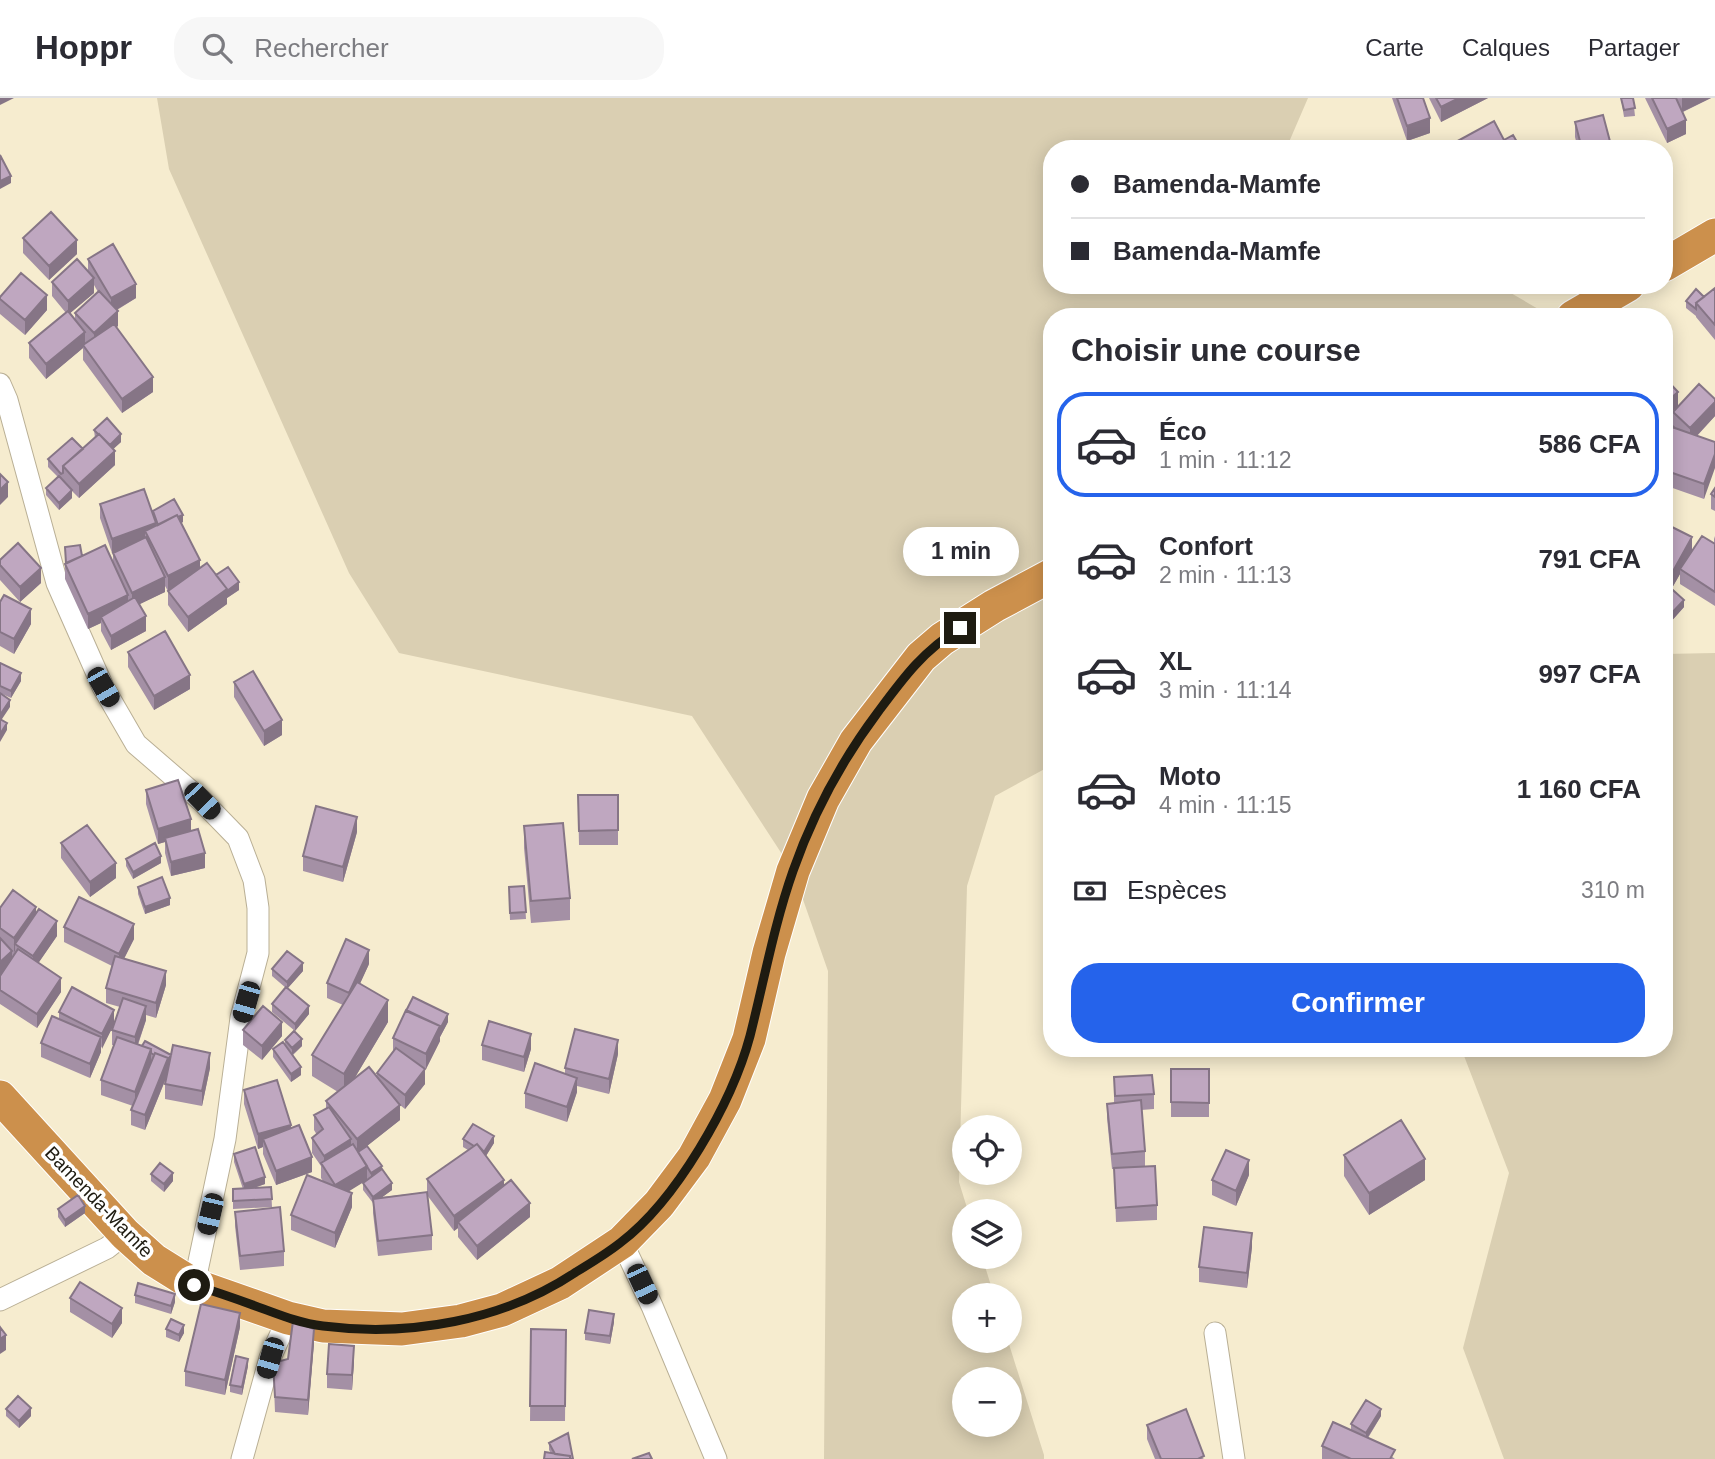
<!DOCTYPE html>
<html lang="fr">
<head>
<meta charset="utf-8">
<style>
	:root { --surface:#fff; --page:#f7f7f7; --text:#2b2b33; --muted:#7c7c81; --line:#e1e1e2; --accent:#2563eb }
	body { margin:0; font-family:Helvetica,sans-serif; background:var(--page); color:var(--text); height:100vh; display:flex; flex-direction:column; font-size:26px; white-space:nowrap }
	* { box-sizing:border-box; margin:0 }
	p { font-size:23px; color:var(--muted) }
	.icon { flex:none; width:38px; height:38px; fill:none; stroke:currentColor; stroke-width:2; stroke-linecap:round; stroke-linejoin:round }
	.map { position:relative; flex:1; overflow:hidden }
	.panel { position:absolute; left:1043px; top:210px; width:630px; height:749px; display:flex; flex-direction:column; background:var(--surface); border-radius:28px; box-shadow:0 4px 18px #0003 }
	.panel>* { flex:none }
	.top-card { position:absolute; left:1043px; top:42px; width:630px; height:154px; border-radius:28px; box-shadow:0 4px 18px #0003; display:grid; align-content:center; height:154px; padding:0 28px; background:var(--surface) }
	.controls { position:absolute; left:952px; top:1017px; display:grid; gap:14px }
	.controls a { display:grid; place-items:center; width:70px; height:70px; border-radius:50%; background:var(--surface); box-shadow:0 4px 18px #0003; font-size:35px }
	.end { position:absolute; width:32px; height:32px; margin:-16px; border:9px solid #1e1b11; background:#fff; box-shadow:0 0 0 4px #fff }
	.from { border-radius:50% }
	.bubble { position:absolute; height:49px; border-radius:24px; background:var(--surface); box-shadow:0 4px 18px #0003; font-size:23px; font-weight:800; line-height:49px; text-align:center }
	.car { position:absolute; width:21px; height:42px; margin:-21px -10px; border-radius:9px; box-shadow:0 0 5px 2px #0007; background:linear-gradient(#222 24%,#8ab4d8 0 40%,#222 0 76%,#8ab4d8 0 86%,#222 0) }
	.top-card b { display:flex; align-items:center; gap:24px; height:66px; font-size:26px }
	.top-card b+b { border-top:2px solid var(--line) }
	.top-card i { width:18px; height:18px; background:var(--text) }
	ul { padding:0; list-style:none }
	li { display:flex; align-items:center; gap:21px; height:105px; margin:0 14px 10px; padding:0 14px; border:4px solid transparent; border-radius:28px }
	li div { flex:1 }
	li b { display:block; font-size:26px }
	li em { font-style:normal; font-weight:800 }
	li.on { border-color:var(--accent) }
	li>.icon { width:63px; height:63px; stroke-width:1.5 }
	h2 { padding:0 28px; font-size:32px; line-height:84px }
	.pay { display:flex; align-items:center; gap:18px; height:77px; padding:0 28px; font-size:26px }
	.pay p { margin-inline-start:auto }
	.action { display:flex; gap:14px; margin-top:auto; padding:14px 28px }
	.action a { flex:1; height:80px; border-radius:28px; background:var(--accent); color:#fff; font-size:28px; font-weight:800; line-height:80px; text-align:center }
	header { display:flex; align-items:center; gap:42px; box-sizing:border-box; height:98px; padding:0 35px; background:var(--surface); border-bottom:2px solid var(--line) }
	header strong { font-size:33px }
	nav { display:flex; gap:38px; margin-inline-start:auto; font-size:24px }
	.search { width:490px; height:63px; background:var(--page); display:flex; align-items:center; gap:18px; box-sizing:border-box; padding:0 24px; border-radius:28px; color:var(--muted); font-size:26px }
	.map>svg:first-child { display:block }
	.green { fill:#dacfb2; fill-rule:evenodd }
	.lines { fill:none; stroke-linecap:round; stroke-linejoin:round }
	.minor-casing { stroke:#b9af95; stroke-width:23 }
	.trunk-casing { stroke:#fff; stroke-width:35 }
	.minor { stroke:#fff; stroke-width:21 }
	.trunk { stroke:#cc904c; stroke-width:33 }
	.wall { fill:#a490a5; fill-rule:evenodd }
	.shaded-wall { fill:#867586 }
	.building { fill:#bfa7c0; stroke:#867586; stroke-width:2 }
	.route { stroke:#1e1b11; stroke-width:9 }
	.labels { text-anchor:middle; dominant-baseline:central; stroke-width:7; stroke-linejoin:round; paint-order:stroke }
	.street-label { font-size:19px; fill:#1e1b11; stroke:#fff }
</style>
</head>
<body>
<header>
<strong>Hoppr</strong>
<div class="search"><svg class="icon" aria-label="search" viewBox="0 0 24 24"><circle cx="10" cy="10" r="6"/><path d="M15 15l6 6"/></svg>Rechercher</div>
<nav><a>Carte</a><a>Calques</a><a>Partager</a></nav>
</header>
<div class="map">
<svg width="1715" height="1361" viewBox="0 0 1715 1361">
	<rect width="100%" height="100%" fill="#f6eccf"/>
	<!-- green -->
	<path class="green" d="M157,0H1308L1286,51H1052V187H1497L1552,219H1052V667L995,698L967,788L959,1084L968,1113H964V1158L982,1159L994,1197H964V1242L1008,1243L1044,1357V1361H824L828,873L793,773L692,618L399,555L349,475L169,71ZM964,1281H1010V1326H964Z
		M1715,555V1361H1504L1463,1250L1509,1075L1461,950H1664V556Z"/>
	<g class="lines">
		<defs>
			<path id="minor" d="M0,286L7,302L57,485L103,589L136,646L202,703L238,740L254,782L258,810V855L241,920L225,1041L194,1187
				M622,1144L652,1208L716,1361
				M0,1202L107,1150L125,1136
				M1215,1235L1234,1361
				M242,1361L270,1260L288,1220"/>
			<path id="trunk" d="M1664,167L1715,137
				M1573,219L1628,187
				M0,999L125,1136L154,1162L194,1187L288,1220L323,1228L402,1231L461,1223L502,1212L560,1185L622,1144L659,1106L694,1059L725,1002L749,941L769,855L793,773L823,701L856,643L921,559L942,541L994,508L1052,477"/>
		</defs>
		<!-- minor casing -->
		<use href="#minor" class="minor-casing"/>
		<!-- trunk casing -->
		<use href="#trunk" class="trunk-casing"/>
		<!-- minor -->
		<use href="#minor" class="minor"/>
		<!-- trunk -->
		<use href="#trunk" class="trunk"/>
	</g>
	<!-- wall -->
	<path class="wall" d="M1392,0H1423L1430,35L1407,43Z
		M1429,0H1488L1441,24Z
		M1621,0H1633L1635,18L1624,19Z
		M1645,0H1711L1683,14L1686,36L1667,45Z
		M1575,24L1612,51H1578L1575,39Z
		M23,140L77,156L49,182L23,155Z
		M88,161L136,200L117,212L118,228L116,229L153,294L122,315L83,262V250L46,281L29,260V245L66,215L52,198V184L88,173ZM94,187L98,194L75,215V222L70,215L94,195Z
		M1715,190V242L1696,219V218L1686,210V203L1704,199Z
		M0,199L47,212L25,237L0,216Z
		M1664,279L1678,308L1664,321L1673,329V314L1715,301V318L1697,338L1715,344L1704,401L1664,387Z
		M94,332L121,344L113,351L115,367L79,400L72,393V400L59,412L46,397V390L58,379L48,369V361L83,351L95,340Z
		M1715,390V413L1711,411V396Z
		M100,406L153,416L183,424L181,425L200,470L216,477L239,492L227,500V506L188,534L168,507V493L165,488V494L139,506L146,533L111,552L101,533V525L88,531L65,481V466H66L65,449L82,458L113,464V455L115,454L112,455L100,420Z
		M1664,425L1692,453L1714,445V441L1715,438V508L1680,486V476L1672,490L1669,488L1684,509L1668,527L1664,523Z
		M0,462L41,485L20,504L0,482Z
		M0,504L31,526L14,556L0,548Z
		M128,554L190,591L154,612L128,569Z
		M0,565L21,583L11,600L0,595Z
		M234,584L282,637L264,648L234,599Z
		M146,692L191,733L205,770L171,778L165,755V744L158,746L146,706Z
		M578,697H618V747H579Z
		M524,728L570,800V822L531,825L524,750Z
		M357,734L343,784L303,773V758Z
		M61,745L116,780L90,799L61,760Z
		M126,761L161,765L133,781L126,768Z
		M524,788L526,821L510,822L509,797Z
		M138,789L170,807L145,816L138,796Z
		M0,810L36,814L57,838L38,865L61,894L37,930L0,906Z
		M64,829L134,841L124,860L166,887L156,920L146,917V922L138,947L210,970L202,1008L165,1001V986L167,978L145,1032L131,1027V1012L133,1008L101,997V982L114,947H112V932L114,927L101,950V954L90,980L41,959V945L59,921V914L114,926L120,909L106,905V890L112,868L64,844Z
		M369,866L360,885L388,924L354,981L377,978V975L393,954V940L448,924L440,939V943L426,971L420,968L425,986L405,1011L400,1007V1022L364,1050L382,1071L392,1092L382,1099L427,1094V1081L468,1052L463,1049V1041L494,1045L486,1058L504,1088L530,1119L477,1162L458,1139V1130L454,1133L427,1097L432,1137V1152L378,1158L373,1115V1105L363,1092V1085L365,1083L348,1093L352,1109L335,1150L291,1132V1117L323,1083L321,1080V1068L312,1055V1040L317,1037L314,1032V1017L326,1011V1003L338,994L312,978V957L343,907L327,900V885Z
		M272,871L303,873L287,891L309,916L295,933L272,914V906L286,890L272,878Z
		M243,932L282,938L262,962L243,947Z
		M285,942L302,948L293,957L301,977L291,984L273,959V951L285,946Z
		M482,947L531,951L524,974L482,962Z
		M618,956L609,996L577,988V994L567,1024L525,1010V995L565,976V970Z
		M1171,971H1209V1019H1171Z
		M1114,979L1154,996V1011L1141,1012L1145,1053V1068L1157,1107V1122L1116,1124L1114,1071H1112L1107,1020V1006L1114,1005Z
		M244,992L291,1030L312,1074L276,1087L263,1056V1049L258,1051L244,1006Z
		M234,1056L265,1086L254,1090L271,1089L272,1109L233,1111V1091H243L234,1064Z
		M1344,1057L1425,1082L1369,1117L1344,1078Z
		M151,1076L173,1083L164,1094L151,1083Z
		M1249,1077L1236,1108L1212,1097V1082Z
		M58,1111L85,1115L65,1129L58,1119Z
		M235,1114L284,1153V1168L240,1172L235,1128Z
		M1252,1149L1247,1190L1199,1184V1169Z
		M135,1197L175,1204L171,1216L135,1205Z
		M70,1200L122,1225L112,1240L70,1214Z
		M614,1224L610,1246L585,1242V1235Z
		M240,1229L225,1297L185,1288V1273Z
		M166,1231L184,1235L179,1244L166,1239Z
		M531,1231L566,1232L565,1323H530Z
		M314,1245L308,1317L275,1314L273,1265L288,1261Z
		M354,1263L352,1292L327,1290V1276Z
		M248,1268L242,1297L230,1294V1287Z
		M6,1311L31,1318L19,1330L6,1318Z
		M1381,1318L1368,1340L1395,1361H1322V1348L1351,1332V1326Z
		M1147,1327L1204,1361H1155L1147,1341Z
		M549,1345L573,1361L551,1355L549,1352Z"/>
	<!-- shaded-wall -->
	<path class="shaded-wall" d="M0,0H14L0,7Z
		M1459,0H1488L1441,24V9Z
		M1682,0H1711L1682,14Z
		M1430,20V35L1407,43V28Z
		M1686,22V36L1667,45V31Z
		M11,78V85L0,91V83Z
		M77,142V156L49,182V168Z
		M94,180V195L68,217V203Z
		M136,186V200L111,215V200Z
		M47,197V212L25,237V222Z
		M118,213V228L94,250V235Z
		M85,234V249L83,247V250L46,281V266Z
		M153,279V294L122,315V301Z
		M1678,294V308L1664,321V306Z
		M1715,304V318L1690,345V330Z
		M121,336V344L109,355V348Z
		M115,353V367L79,400V386Z
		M1715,356V370L1704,401V386Z
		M8,384V399L0,407V392Z
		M72,392V400L59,412V405Z
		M183,417V424L159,437V430Z
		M156,425V440L145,433V444L112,455V441Z
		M1692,439V454L1680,471V476L1672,490V475Z
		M200,462V476L168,493V478Z
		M41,470V485L20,504V489Z
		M165,479V494L132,510V495Z
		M239,484V492L227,500V506L188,534V519L227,491Z
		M128,497V512L101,519V525L88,531V516Z
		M1684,502V509L1668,527V519Z
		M31,511V526L14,556V541Z
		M146,518V533L111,552V538Z
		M21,575V583L11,600V593Z
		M190,577V591L154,612V598Z
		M10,602V609L0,624V617Z
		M282,622V637L264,648V633Z
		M7,625V632L0,644V636Z
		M357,719V734L343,784V769Z
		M191,721V736L165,740V744L158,746V731Z
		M205,755V770L171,778V764Z
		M161,758V765L133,781V774Z
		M116,765V780L90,799V784Z
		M170,800V807L145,816V809Z
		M36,809V823L15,846V853L14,854V840Z
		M57,823V838L33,873V858Z
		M134,826V841L119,871V856Z
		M369,852V866L349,910V895Z
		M12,853V868L0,879V864Z
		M303,865V873L287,891V884Z
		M166,873V887L156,920V905Z
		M61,880V894L37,930V916Z
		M388,902V924L344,998V976Z
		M146,908V922L135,954V939Z
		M309,908V916L295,933V926Z
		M114,912V926L102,951V936Z
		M448,916V924L440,939V931Z
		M282,924V938L262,962V948Z
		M440,928V943L426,971V956Z
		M531,936V951L524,974V959Z
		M101,939V954L90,980V966Z
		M302,941V948L292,957V950Z
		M618,942V956L609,996V981Z
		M151,951V966L135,1009V994Z
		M210,955V970L202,1008V993Z
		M171,957L168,975L145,1032V1017L168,960Z
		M301,969V977L291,984V976Z
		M425,971V986L405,1011V997Z
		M577,980V994L567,1024V1009Z
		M400,1007V1022L357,1056V1041Z
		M291,1027V1041H263V1049L258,1051V1036Z
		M494,1038V1045L484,1061V1054Z
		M351,1041V1056L324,1070V1058Z
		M312,1059V1074L276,1087V1073Z
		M1425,1061V1082L1369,1117V1095Z
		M1249,1062V1077L1236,1108V1093Z
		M367,1068V1082L335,1102V1087Z
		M382,1068V1075L371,1083V1075Z
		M173,1075V1083L164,1094V1086Z
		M265,1079V1086L244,1093V1086Z
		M504,1082V1097L458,1124V1130L454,1133V1118Z
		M392,1085V1092L373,1106V1099Z
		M352,1095V1109L335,1150V1135Z
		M530,1105V1119L477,1162V1148Z
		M85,1108V1115L65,1129V1122Z
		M1252,1135V1149L1247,1190V1175Z
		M175,1196V1204L171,1216V1208Z
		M122,1210V1225L112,1240V1226Z
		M240,1215V1229L225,1297V1282Z
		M614,1216V1224L610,1246V1238Z
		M184,1227V1235L179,1244V1237Z
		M314,1231V1245L308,1317V1302Z
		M6,1237V1252L0,1256V1241Z
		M354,1248V1263L352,1292V1277Z
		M248,1261V1268L242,1297V1289Z
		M31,1310V1318L19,1330V1323Z
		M1381,1311V1318L1366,1342V1335Z"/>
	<!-- building -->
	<path class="building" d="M1397,0H1423L1430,20L1407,28Z
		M1436,0H1459L1441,9Z
		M1621,0H1633L1635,10L1624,12Z
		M1652,0H1676L1686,22L1667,31Z
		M1603,17L1612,51H1582L1575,24Z
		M1494,23L1504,42L1488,51H1443Z
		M1513,37L1521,51H1488Z
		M0,57L11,78L0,83Z
		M51,114L77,142L49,168L23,140Z
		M113,146L136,186L111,200L88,161Z
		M77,161L94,180L68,203L52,184Z
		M21,175L47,197L25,222L0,201V199Z
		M1715,190V227L1696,205Z
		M1696,191L1704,199L1696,205V211L1686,203Z
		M99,193L118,213L94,235L75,215Z
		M68,213L85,234L46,266L29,245Z
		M114,226L153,279L122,301L83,247Z
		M1664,279L1678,294L1664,306Z
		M1699,286L1715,301V304L1690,330L1673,314Z
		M107,320L121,336L110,347L99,336H98L94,332Z
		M1664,321L1675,330L1672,329L1668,339L1664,344Z
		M1672,329L1715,344V356L1704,386L1664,372V350Z
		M99,336L115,353L79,386L63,368Z
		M72,340L83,351L63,368V375L61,376L48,361Z
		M0,376L8,384L0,392Z
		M59,378L72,392L59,405L46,390Z
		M1715,390V399L1711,396Z
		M144,391L156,425L112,441L100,406Z
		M174,401L183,417L178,419L177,417L158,427L153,413Z
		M177,417L200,462L168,478L145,433Z
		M1664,425L1692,439L1672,475L1664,471Z
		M1702,438L1715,446V494L1680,471Z
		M146,439L165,479L132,495L113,455Z
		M18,445L41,470L20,489L0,467V462Z
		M80,447L82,458L66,465L65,449Z
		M105,447L128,497L88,516L65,466Z
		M207,465L227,491L188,519L168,493Z
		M228,469L239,484L227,493V491L216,477Z
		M1664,484L1684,502L1668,519L1664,516Z
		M4,497L31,511L14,541L0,534V504Z
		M135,499L146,518L111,538L101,519Z
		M165,533L190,577L154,598L128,554Z
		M0,565L21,575L11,593L0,588Z
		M253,573L282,622L264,633L234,584Z
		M0,595L10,602L0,617Z
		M0,621L7,625L0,636Z
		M178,682L191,721L158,731L146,692Z
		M578,697H618V732L579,733Z
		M316,708L357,719L343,769L303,758Z
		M563,725L570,800L531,803L524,728Z
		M87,727L116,765L90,784L61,745Z
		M198,731L205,755L171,764L165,740Z
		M155,745L161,758L133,774L126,761Z
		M162,779L170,800L145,809L138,789Z
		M524,788L526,814L510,815L509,789Z
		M13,792L36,809L14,840L0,830V810Z
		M79,799L134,826L119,856L64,829Z
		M39,811L57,823L33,858L15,846Z
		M0,840L12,853L0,864Z
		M346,841L369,852L349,895L327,885Z
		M18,851L61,880L37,916L0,892V878Z
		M287,853L303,865L287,884L272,871Z
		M115,858L166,873L156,905L106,890Z
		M357,884L388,902L344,976L312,957Z
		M72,889L114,912L102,936L59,914Z
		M286,889L309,908L295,926L272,906Z
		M413,899L448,916L440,931V928L406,913Z
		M123,900L146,908L135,939L112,932Z
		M263,908L282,924L262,948L243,932Z
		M406,912L440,928L426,956L393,940Z
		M52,918L101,939L90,966L41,945Z
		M489,923L531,936L524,959L482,947Z
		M575,931L618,942L609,981L565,970Z
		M294,933L302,941L292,950L285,942Z
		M117,939L151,951L135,994L101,982Z
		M145,943L171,957L168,962V960L155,955L154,957L151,955V951L142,948Z
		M283,944L301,969L291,976L273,951Z
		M173,947L210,955L202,993L165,986Z
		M396,950L425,971L405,997L377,975Z
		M155,955L168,960L145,1017L131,1012Z
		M535,965L577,980L567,1009L525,995Z
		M369,969L400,1007L357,1041L326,1003Z
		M1171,971H1209V1005L1171,1004Z
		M1152,977L1154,996L1115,998L1114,979Z
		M277,982L291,1027L258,1036L244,992Z
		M1141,1002L1145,1053L1112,1056L1107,1006Z
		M329,1009L351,1041L324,1058L312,1040L323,1031L314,1017Z
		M1401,1022L1425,1061L1369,1095L1344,1057Z
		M473,1026L494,1038L484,1054L477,1046L474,1048L463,1041Z
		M299,1027L312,1059L276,1073L263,1041Z
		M353,1046L367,1068L335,1087L321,1065Z
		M477,1046L504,1082L454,1118L427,1081Z
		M367,1048L382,1068L371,1075L358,1054Z
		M255,1049L265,1079L244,1086L234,1056Z
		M1226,1052L1249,1062L1236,1093L1212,1082Z
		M160,1065L173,1075L164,1086L151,1076Z
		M1155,1068L1157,1107L1116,1110L1114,1070Z
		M382,1071L392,1085L373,1099L363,1085Z
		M307,1077L352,1095L335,1135L291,1117Z
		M511,1082L530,1105L477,1148L458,1124Z
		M271,1089L272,1101L233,1103V1091Z
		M427,1094L432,1137L378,1143L373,1101Z
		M78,1097L85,1108L65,1122L58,1111Z
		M280,1109L284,1153L240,1158L235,1114Z
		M1204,1129L1252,1135L1247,1175L1199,1169Z
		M80,1184L122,1210L112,1226L70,1200Z
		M138,1185L175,1196L171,1208L135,1197Z
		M201,1206L240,1215L225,1282L185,1273Z
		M589,1212L614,1216L610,1238L585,1235Z
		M171,1221L184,1227L179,1237L166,1231Z
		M293,1223L314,1231L308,1302L275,1299L273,1265L288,1261Z
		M0,1229L6,1237L0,1241Z
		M531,1231L566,1232L565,1308H530Z
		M329,1246L354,1248L352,1277L327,1276Z
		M236,1258L248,1261L242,1289L230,1287Z
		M18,1298L31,1310L19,1323L6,1311Z
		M1366,1302L1381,1311L1366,1335L1351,1326Z
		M1186,1311L1204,1358L1198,1361H1161L1147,1327Z
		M1333,1324L1395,1352L1390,1361H1351L1322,1348Z
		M568,1335L573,1361H570V1358L555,1356L549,1345Z
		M545,1354L570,1358V1361H544Z
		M649,1355L652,1361H632Z"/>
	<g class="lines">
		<!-- route -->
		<path class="route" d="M194,1187C213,1193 231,1199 250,1206C273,1214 297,1225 323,1228C409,1239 503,1223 576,1174C591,1165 606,1156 620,1145C676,1103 732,1005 750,938C764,883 774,827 793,773C813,716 842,662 878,614C904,579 923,553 960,530"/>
	</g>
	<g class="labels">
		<!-- street labels -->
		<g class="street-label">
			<text transform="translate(99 1104) rotate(46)">Bamenda-Mamfe</text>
		</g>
	</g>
</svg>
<div class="controls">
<a><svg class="icon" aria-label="locate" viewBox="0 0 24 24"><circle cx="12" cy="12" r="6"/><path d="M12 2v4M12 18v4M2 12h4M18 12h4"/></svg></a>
<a><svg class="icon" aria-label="layers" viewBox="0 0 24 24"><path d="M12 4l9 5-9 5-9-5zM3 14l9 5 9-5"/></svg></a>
<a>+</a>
<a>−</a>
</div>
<i class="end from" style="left:194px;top:1187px"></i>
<i class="end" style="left:960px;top:530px"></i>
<div class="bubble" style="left:903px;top:429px;width:116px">1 min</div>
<i class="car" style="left:103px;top:589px;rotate:150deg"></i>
<i class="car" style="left:202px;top:703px;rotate:136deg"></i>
<i class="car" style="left:246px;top:904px;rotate:196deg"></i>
<i class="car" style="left:210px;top:1116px;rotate:193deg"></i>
<i class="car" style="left:642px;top:1186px;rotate:155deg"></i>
<i class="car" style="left:270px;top:1260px;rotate:196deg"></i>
<div class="top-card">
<b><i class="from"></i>Bamenda-Mamfe</b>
<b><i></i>Bamenda-Mamfe</b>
</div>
<section class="panel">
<h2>Choisir une course</h2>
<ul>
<li class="on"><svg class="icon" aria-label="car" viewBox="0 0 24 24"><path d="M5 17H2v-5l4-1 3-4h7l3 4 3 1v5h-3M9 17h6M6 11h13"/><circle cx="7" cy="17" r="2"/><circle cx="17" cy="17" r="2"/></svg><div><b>Éco</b><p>1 min · 11:12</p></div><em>586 CFA</em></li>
<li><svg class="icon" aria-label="car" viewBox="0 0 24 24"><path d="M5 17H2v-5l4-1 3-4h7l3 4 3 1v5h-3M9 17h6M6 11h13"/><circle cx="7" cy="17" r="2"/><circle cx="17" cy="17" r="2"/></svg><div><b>Confort</b><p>2 min · 11:13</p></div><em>791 CFA</em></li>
<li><svg class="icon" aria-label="car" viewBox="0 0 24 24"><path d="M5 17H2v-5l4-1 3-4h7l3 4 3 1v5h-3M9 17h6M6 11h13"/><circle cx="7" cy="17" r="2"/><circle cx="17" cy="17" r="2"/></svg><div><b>XL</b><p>3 min · 11:14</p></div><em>997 CFA</em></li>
<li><svg class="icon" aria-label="car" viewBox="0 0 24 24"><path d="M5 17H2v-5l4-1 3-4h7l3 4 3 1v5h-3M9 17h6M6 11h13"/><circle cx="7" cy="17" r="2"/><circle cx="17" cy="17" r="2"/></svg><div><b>Moto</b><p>4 min · 11:15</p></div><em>1 160 CFA</em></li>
</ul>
<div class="pay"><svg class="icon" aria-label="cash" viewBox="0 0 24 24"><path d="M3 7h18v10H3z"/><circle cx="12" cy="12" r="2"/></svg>Espèces<p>310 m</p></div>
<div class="action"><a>Confirmer</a></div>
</section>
</div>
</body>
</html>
